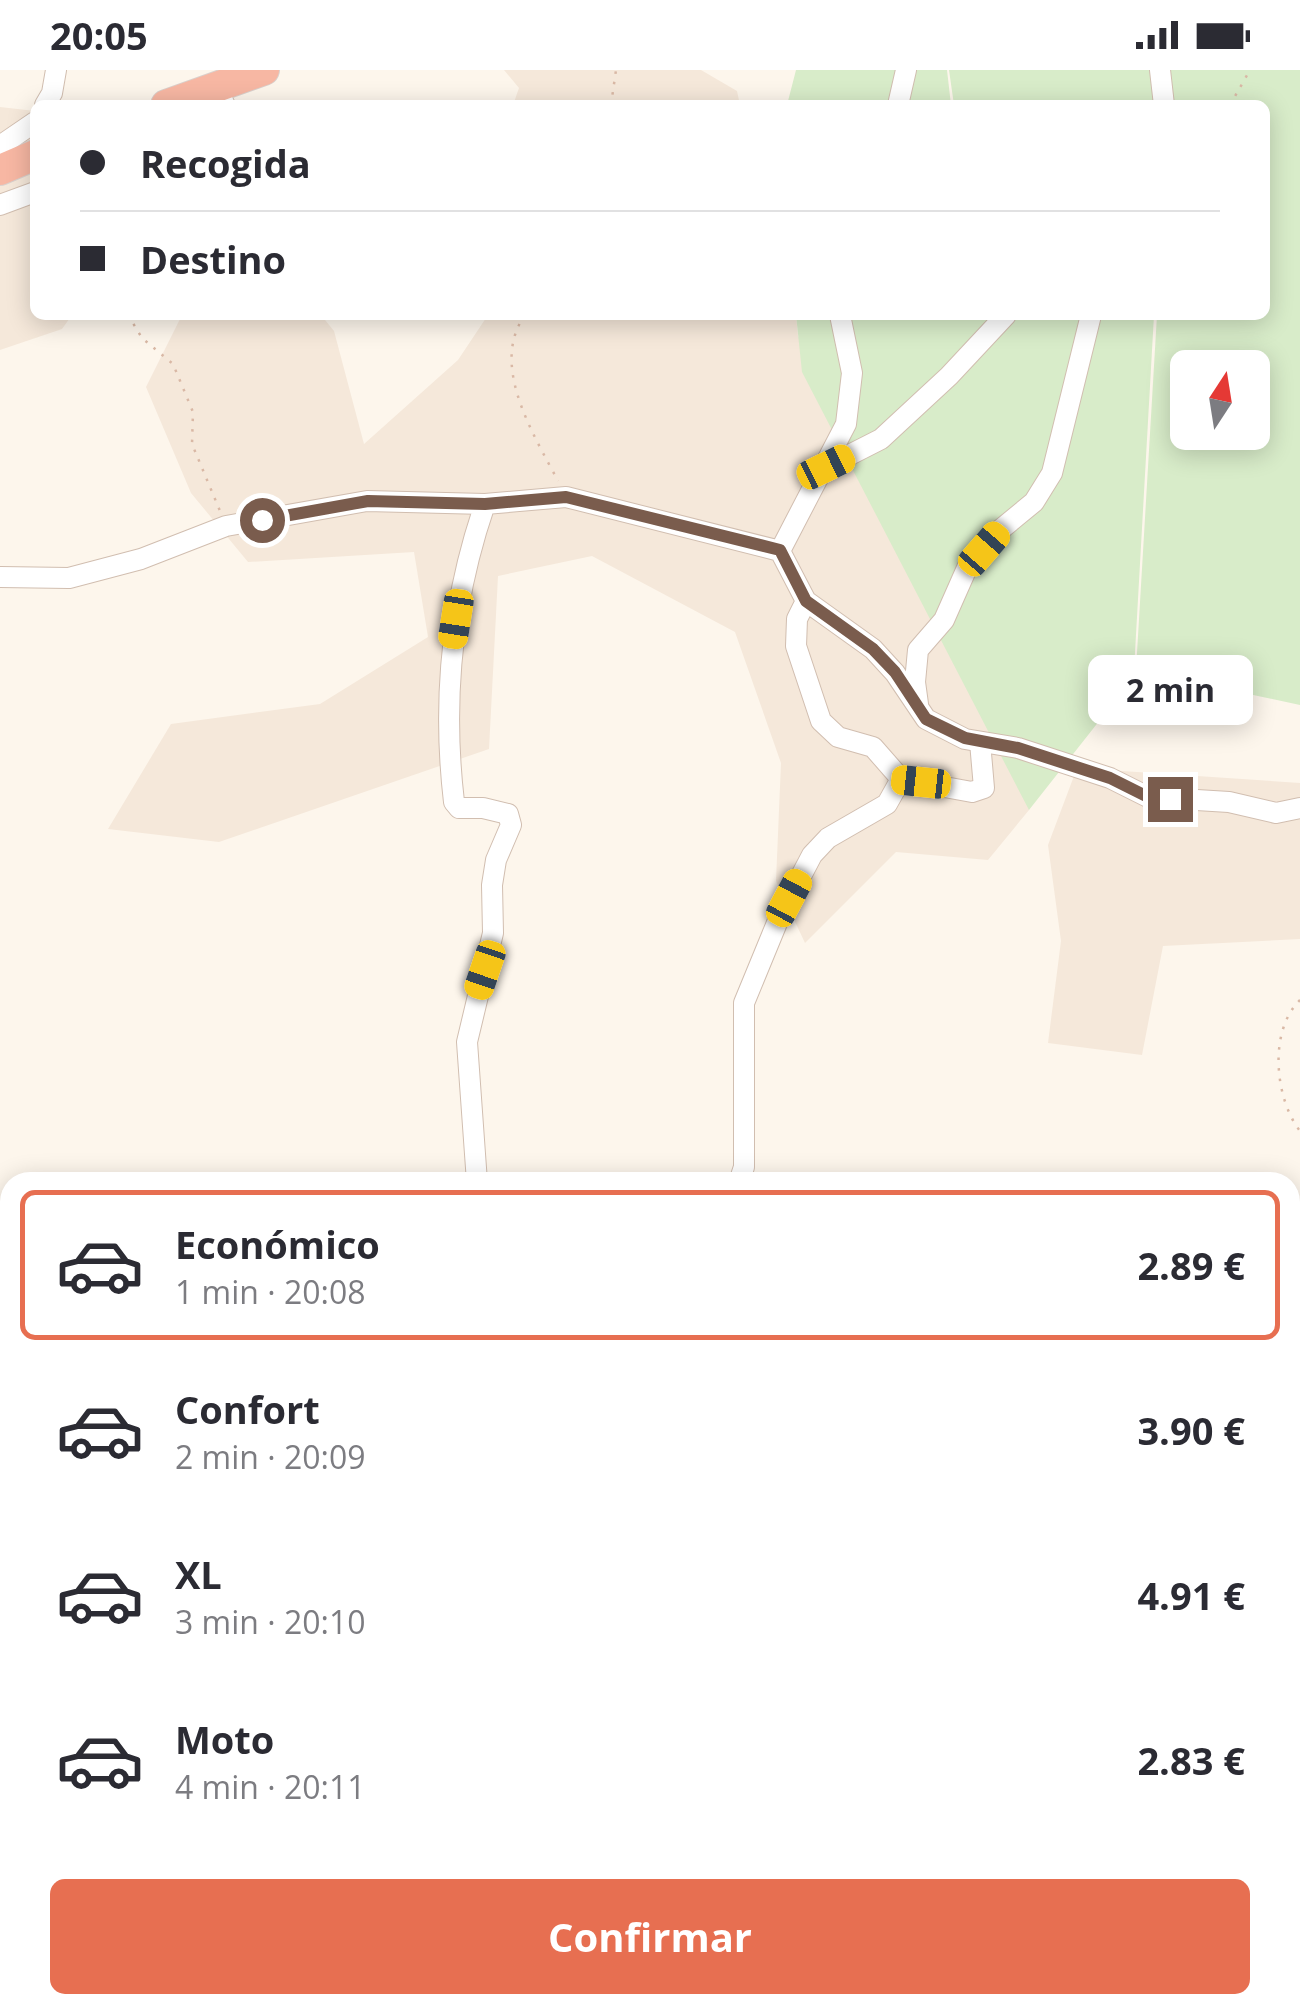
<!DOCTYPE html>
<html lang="es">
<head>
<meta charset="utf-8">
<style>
	:root { --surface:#fff; --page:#f7f7f7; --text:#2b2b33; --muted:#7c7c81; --line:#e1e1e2; --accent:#e76f51 }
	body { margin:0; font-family:"Open Sans",sans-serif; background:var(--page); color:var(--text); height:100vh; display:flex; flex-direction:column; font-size:38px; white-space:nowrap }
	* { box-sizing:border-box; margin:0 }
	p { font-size:32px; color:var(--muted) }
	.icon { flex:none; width:55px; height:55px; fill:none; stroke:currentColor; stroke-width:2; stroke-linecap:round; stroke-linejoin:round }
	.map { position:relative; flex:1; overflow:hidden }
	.side { position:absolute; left:0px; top:1102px; width:1300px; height:842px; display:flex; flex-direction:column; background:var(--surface); border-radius:30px 30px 0 0; box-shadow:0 5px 25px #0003 }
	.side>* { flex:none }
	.guide { position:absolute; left:30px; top:30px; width:1240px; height:220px; border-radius:15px; box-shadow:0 5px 25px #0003; display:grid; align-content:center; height:220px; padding:0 50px; background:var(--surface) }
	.needle { width:65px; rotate:12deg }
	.controls { position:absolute; left:1170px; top:280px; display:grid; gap:20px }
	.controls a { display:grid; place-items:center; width:100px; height:100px; border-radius:15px; background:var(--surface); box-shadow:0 5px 25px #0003; font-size:50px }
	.end { position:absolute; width:45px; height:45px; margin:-22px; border:12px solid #7a5c4d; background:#fff; box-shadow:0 0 0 5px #fff }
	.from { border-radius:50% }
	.bubble { position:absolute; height:70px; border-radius:15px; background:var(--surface); box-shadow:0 5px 25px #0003; font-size:32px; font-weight:700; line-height:70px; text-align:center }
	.car { position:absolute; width:30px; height:60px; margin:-30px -15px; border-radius:12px; box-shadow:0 0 8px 2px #0007; background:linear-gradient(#f5c518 24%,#345 0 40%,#f5c518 0 76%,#345 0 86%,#f5c518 0) }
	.guide b { display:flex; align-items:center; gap:35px; height:95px; font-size:38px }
	.guide b+b { border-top:2px solid var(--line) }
	.guide i { width:25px; height:25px; background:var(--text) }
	ul { padding:18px 0 0; list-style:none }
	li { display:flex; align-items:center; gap:30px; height:150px; margin:0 20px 15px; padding:0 30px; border:5px solid transparent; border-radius:15px }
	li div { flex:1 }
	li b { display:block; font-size:38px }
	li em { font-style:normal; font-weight:700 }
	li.on { border-color:var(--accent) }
	li>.icon { width:90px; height:90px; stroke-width:1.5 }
	.cta { display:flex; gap:20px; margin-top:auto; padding:20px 50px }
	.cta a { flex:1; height:115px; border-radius:15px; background:var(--accent); color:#fff; font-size:40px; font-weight:700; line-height:115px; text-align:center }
	.status { display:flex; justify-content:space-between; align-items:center; height:70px; padding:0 50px; background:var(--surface); direction:ltr }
	.status svg { height:28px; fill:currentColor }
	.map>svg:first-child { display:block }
	.residential { fill:#f5e8da }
	.green { fill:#d8ecc9; fill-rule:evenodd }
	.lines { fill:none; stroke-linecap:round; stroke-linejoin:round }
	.minor-casing { stroke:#d1beb0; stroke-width:22 }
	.highway-casing { stroke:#dad1cd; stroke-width:32 }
	.path { stroke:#d9b8a5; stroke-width:2.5; stroke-dasharray:2.5 8; stroke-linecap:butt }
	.minor { stroke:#fff; stroke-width:20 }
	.highway { stroke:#f7b7a3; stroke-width:30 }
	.route { stroke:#7a5c4d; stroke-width:12 }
</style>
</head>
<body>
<div class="status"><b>20:05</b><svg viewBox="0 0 49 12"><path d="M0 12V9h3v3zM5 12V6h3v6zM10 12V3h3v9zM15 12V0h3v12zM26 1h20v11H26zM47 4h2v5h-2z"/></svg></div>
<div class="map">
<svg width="1300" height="1943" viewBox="0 0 1300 1943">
	<rect width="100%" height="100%" fill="#fdf6ec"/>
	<!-- residential -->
	<path class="residential" d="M504,0H701L737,21L740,35H513L519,18Z
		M0,37L35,41V245H72L62,259L0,280Z
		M182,245H321L334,261L364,374L458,290L488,245H796L798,266L1064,631L1029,740L988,790L896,782L805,873L776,811L781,693L735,562L592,486L498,506L489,679L219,772L108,759L171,654L320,634L428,567L414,482L248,492L191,423L146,317Z
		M1077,698L1300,713V869L1163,876L1142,985L1048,973L1061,871L1048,775Z
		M10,1778V1935H67L60,1943H0V1789Z
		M194,1935H377L369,1943H221Z"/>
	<!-- green -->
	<path class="green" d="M796,0H947L951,35H787Z
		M949,0H1300V635L1136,600L1157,245H1265V35H954ZM1188,298H1252V362H1188Z
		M796,245H1154L1134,600L1137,603L1029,740L802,302Z
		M377,1935H690L702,1943H369Z
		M1154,1935H1279L1268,1943H1150Z"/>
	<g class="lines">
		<defs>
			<path id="minor" d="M1160,0L1164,35
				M45,35L52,23L56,0
				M221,35L224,33
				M898,35L906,0
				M0,76L35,52
				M0,135L35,122
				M826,397L881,369L949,306L1006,245
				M780,481L846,354L852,303L840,245
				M0,507L69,508L141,489L226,456L367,431L485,434L566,427L780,481L806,531L873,579L895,603L926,649L965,669L1018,678L1110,708L1148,727L1229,732L1276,743L1300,738
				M806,531L797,549L796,576L821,651L838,667L873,677L901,709
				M918,634L915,612L918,580L944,550L967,498L1000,460L1034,432L1052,403L1091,245
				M477,1112L467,972L493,863L492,815L496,790L511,755L508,744L483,738H459L454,732C442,630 452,530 485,434
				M739,1112L744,1097V933L779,848L812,785L828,768L887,734L901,709L972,722L984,718L980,672
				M0,1182L10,1184
				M5,1943L12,1935
				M1151,1943L1160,1935"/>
			<path id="highway" d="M166,35L264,0
				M0,100L35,85"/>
		</defs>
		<!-- minor casing -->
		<use href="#minor" class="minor-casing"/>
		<!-- highway casing -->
		<use href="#highway" class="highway-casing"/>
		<!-- path -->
		<path class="path" d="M611,35L616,0
			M1230,35L1250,0
			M128,245L142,268L173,294L193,342L192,374L220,441
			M525,245C489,295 534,365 558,411
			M1300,930C1268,961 1275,1029 1300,1061
			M1290,1386L1300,1382
			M1290,1843L1300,1845
			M1290,1873H1300"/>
		<!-- minor -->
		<use href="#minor" class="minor"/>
		<!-- highway -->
		<use href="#highway" class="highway"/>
	</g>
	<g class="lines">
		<!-- route -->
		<path class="route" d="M262,450L368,431L485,434L566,427L780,480L806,531L873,579L895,602L926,649L965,668L1018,678L1110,708L1148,727L1170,729"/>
	</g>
</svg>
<div class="controls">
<a><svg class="needle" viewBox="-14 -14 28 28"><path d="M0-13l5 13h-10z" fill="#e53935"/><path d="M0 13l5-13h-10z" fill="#7c7c81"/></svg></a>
</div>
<i class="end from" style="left:262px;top:450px"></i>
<i class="end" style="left:1170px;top:729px"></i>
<div class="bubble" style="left:1088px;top:585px;width:165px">2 min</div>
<i class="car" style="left:826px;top:397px;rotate:64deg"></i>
<i class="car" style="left:984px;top:479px;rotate:41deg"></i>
<i class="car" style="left:456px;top:549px;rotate:189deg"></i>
<i class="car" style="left:921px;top:712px;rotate:276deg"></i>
<i class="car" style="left:789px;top:828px;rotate:28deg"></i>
<i class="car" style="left:485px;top:900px;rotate:199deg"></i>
<div class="guide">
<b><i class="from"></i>Recogida</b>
<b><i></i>Destino</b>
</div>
<section class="side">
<ul>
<li class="on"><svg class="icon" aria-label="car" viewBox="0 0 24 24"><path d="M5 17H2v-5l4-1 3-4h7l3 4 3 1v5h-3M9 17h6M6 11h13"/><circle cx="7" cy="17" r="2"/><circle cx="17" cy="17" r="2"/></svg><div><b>Económico</b><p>1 min · 20:08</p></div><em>2.89 €</em></li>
<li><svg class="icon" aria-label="car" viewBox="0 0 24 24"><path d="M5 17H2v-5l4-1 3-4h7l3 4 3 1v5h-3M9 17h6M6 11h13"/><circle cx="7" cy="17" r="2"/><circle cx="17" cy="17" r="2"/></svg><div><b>Confort</b><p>2 min · 20:09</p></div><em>3.90 €</em></li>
<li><svg class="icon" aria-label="car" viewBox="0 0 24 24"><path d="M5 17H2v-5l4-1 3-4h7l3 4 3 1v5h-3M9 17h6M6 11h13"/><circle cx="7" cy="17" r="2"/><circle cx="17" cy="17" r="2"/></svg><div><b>XL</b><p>3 min · 20:10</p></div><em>4.91 €</em></li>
<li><svg class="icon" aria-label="car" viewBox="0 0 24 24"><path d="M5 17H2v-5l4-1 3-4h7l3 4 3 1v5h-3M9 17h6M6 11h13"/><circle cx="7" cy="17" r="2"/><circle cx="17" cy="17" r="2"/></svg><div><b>Moto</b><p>4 min · 20:11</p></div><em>2.83 €</em></li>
</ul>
<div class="cta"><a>Confirmar</a></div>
</section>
</div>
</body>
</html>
